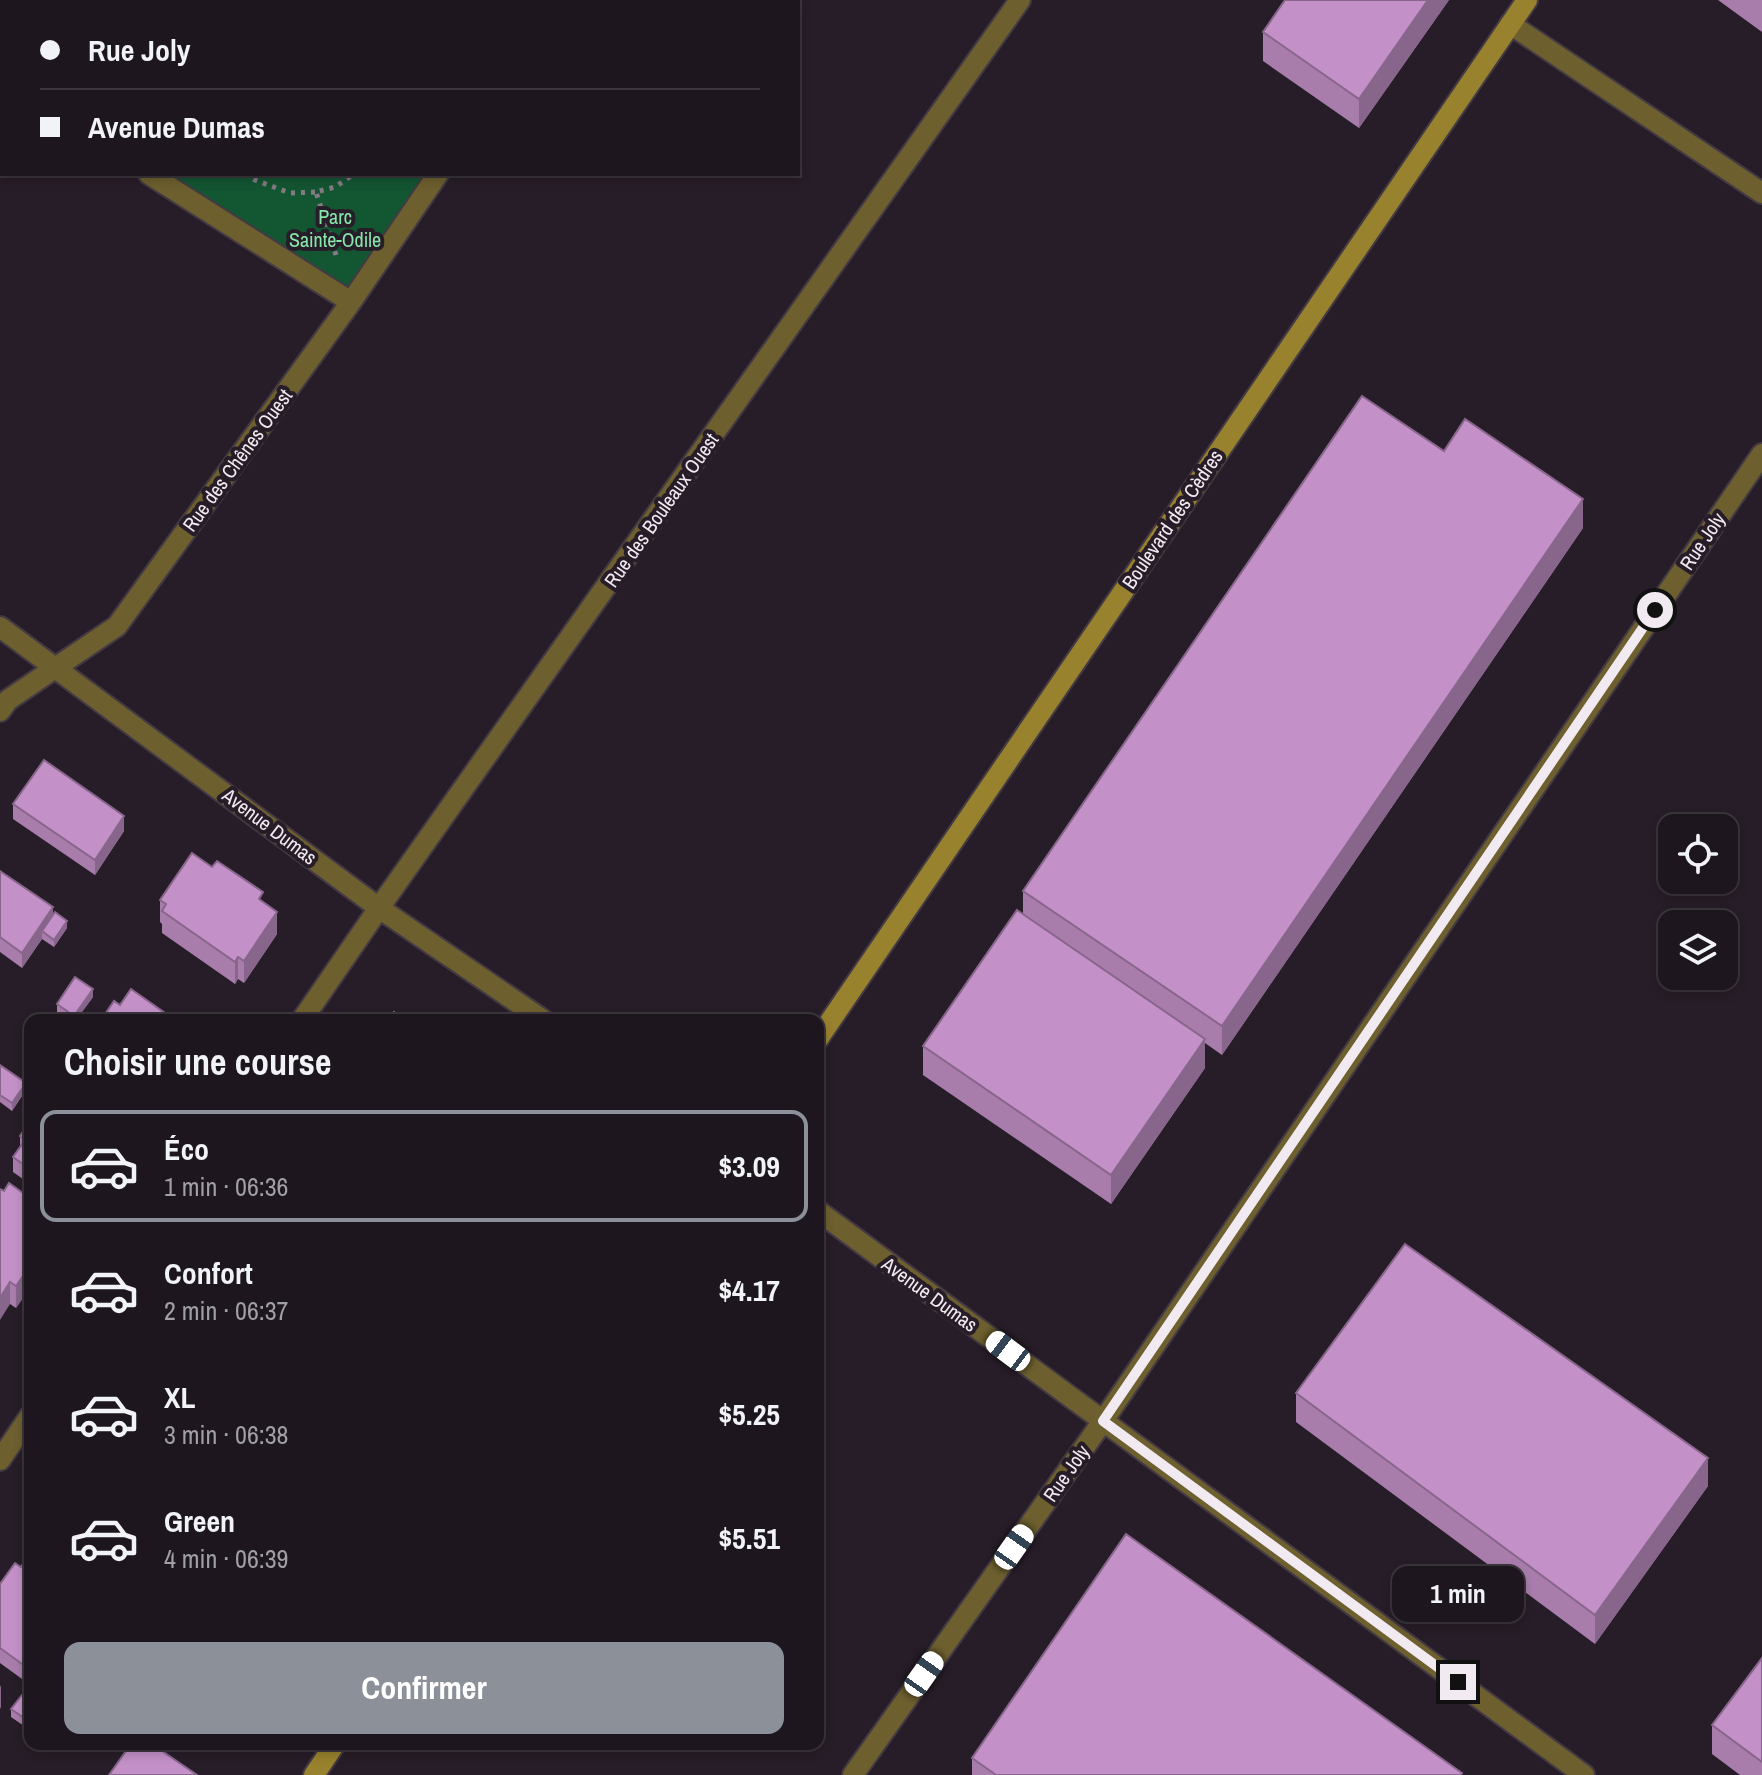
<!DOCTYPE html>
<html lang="fr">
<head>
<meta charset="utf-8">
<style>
	:root { --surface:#1d161e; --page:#251f27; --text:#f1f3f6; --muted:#a09fa4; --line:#3b353c; --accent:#8c9099 }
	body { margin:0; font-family:"Archivo Narrow",sans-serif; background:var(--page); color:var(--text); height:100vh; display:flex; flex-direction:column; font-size:30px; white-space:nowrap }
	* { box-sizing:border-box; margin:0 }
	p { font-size:26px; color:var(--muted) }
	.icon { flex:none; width:44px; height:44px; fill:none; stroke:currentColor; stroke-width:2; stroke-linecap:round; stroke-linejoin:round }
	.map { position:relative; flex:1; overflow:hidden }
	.drawer { position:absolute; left:24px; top:1014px; width:800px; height:736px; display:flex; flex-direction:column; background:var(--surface); border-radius:16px; box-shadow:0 4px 12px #0003,0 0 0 2px var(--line) }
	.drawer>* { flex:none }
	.banner { position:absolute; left:0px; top:0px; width:800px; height:176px; box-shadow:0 4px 12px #0003,0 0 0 2px var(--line); display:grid; align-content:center; height:176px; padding:0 40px; background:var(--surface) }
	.controls { position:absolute; left:1658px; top:814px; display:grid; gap:16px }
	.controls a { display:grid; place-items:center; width:80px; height:80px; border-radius:16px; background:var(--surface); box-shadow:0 4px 12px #0003,0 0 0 2px var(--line); font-size:40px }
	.end { position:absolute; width:36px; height:36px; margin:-18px; border:10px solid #f1eaf1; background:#111; box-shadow:0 0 0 4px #111 }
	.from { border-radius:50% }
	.bubble { position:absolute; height:56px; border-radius:16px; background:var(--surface); box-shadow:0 4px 12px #0003,0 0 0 2px var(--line); font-size:26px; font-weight:800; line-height:56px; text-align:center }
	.car { position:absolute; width:24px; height:48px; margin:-24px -12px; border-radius:10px; box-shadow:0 0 6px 2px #0007; background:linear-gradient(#fff 24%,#345 0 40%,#fff 0 76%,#345 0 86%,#fff 0) }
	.banner b { display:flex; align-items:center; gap:28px; height:76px; font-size:30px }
	.banner b+b { border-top:2px solid var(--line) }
	.banner i { width:20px; height:20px; background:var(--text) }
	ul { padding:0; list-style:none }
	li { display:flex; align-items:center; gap:24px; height:112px; margin:0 16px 12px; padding:0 24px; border:4px solid transparent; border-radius:16px }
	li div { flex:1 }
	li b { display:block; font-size:30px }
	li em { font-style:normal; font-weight:800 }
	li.selected { border-color:var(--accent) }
	li>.icon { width:72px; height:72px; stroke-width:1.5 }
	h2 { padding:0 40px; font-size:36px; line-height:96px }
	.primary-button { display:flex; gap:16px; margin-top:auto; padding:16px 40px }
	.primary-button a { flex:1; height:92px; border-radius:16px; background:var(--accent); color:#fff; font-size:32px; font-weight:800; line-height:92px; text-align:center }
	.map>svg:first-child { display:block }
	.green { fill:#135632 }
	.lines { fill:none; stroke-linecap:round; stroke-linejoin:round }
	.street-casing { stroke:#433a44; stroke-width:24 }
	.secondary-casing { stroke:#433a44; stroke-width:24 }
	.path { stroke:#847b84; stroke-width:5; stroke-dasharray:4 6; stroke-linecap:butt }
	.street { stroke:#6d5f2e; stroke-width:20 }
	.secondary { stroke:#99822d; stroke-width:20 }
	.wall { fill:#a87dac }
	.shaded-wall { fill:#88668c }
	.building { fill:#c391c8; stroke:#88668c; stroke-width:2 }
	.route { stroke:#f1eaf1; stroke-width:10 }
	.labels { text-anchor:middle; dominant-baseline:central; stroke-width:8; stroke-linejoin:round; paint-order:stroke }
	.park-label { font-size:20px; fill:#87e6aa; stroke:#271d28 }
	.street-label { font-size:20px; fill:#f1eaf1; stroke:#271d28 }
</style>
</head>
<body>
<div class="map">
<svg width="1762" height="1775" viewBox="0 0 1762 1775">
	<rect width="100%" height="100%" fill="#271d28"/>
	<!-- green -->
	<path class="green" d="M0,0H557L555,2H2V81L0,80Z
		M149,174H438L351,302Z"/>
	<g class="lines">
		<defs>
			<path id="street" d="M555,2L557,0
				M1510,24L1762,193
				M0,80L2,81
				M149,174L351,302
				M0,627L379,908L543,1020
				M0,711L8,700L117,626L351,302L438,174
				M302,1020L379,908L1020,0
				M818,1211L1584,1775
				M0,1460L30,1416
				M853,1775L1103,1421L1762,454"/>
			<path id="secondary" d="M818,1039L1527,0
				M314,1775L335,1744"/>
		</defs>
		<!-- street casing -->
		<use href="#street" class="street-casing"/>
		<!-- secondary casing -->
		<use href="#secondary" class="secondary-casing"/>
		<!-- path -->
		<path class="path" d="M33,0L35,2
			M333,2L335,0
			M472,2L473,0
			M245,174L255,180L290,193L316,192
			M336,255L316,192L335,187L354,174"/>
		<!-- street -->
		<use href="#street" class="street"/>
		<!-- secondary -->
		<use href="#secondary" class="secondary"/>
	</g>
	<!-- wall -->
	<path class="wall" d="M1449,0L1359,128L1263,61V32Z
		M1718,0H1762V32Z
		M1444,451L1583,528L1222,1055L1205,1043V1068L1111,1204L923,1075V1046L1023,914V891Z
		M13,804L124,831L95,875L13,819Z
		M0,871L67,928L54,947L42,939L22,968L0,952Z
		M160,900L263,902L277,934L244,983L238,979L235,984L162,933V924L160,922Z
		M93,997L76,1020H69L57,1012V1004Z
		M0,1065L26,1090L12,1111L0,1102Z
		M30,1121V1184L13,1172V1157L20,1148V1136Z
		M4,1191L30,1198V1288L16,1308L10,1304Z
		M1296,1393L1708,1486L1595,1644L1296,1422Z
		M30,1553L29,1684L0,1663V1584L21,1567Z
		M1762,1658V1775H1740L1712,1754V1725Z
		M30,1700V1730L11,1717V1709Z
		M972,1758L1462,1775H972Z"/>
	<!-- shaded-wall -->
	<path class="shaded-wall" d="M1428,0H1449L1359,128V99Z
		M1583,499V528L1222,1055V1026Z
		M124,816V831L95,875V860Z
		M53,907V922L42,931V939L22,968V953Z
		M277,912V934L244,983V961Z
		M67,921V928L54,947V940Z
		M238,957V979L235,984V962Z
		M93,989V997L76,1020H74V1016Z
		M1205,1039V1068L1111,1204V1175Z
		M26,1083V1090L12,1111V1103Z
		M30,1266V1288L16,1308V1286Z
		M10,1282V1304L0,1320V1298Z
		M1708,1458V1486L1595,1644V1615Z
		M1,1685V1707L0,1709V1687Z"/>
	<!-- building -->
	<path class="building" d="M1285,0H1428L1359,99L1263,32Z
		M1362,396L1444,451L1465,419L1583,499L1222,1026L1023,891Z
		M44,760L124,816L95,860L13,804Z
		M192,853L212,867L217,861L263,892L259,899L277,912L244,961L238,957L235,962L162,911L166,904L160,900Z
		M0,871L53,907L22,953L0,937Z
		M1017,910L1205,1039L1111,1175L923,1046Z
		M55,912L67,921L54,940L42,931Z
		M75,977L93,989L74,1016L57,1004Z
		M131,989L175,1020H101L114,1001L120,1005Z
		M394,1012L404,1020H388Z
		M0,1065L26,1083L12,1103L0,1095Z
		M30,1121V1169L13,1157L25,1140L20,1136Z
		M9,1183L30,1198V1266L16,1286L10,1282L0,1298V1189L4,1191Z
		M1405,1244L1708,1458L1595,1615L1296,1393Z
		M1126,1534L1462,1773L1461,1775H996L972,1758Z
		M30,1553V1668L29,1669L0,1648V1584L15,1563L21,1567Z
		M1762,1658V1762L1712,1725Z
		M22,1695L30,1700V1722L11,1709Z
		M131,1744H152L197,1775H109Z"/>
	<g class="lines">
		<!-- route -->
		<path class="route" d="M1458,1682L1103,1421L1655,610"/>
	</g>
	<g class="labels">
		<!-- park labels -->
		<g class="park-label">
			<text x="335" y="216">Parc<tspan x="335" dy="23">Sainte-Odile</tspan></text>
		</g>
		<!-- street labels -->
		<g class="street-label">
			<text transform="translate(237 460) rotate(-54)">Rue des Chênes Ouest</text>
			<text transform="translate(661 510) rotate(-55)">Rue des Bouleaux Ouest</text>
			<text transform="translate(1172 519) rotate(-56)">Boulevard des Cèdres</text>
			<text transform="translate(1702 541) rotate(-56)">Rue Joly</text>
			<text transform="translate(270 826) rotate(37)">Avenue Dumas</text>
			<text transform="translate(930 1294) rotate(36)">Avenue Dumas</text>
			<text transform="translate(1066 1473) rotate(-55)">Rue Joly</text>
		</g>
	</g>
</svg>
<div class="controls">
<a><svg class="icon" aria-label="locate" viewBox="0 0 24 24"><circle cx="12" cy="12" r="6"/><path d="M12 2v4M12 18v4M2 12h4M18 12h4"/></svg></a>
<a><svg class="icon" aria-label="layers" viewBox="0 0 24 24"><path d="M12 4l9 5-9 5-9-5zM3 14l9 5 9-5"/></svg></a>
</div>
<i class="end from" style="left:1655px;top:610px"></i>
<i class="end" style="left:1458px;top:1682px"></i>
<div class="bubble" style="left:1392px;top:1566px;width:132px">1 min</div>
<i class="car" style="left:1008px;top:1351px;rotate:307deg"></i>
<i class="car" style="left:1014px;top:1547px;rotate:35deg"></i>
<i class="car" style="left:924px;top:1674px;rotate:35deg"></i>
<div class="banner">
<b><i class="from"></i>Rue Joly</b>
<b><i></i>Avenue Dumas</b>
</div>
<section class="drawer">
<h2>Choisir une course</h2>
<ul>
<li class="selected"><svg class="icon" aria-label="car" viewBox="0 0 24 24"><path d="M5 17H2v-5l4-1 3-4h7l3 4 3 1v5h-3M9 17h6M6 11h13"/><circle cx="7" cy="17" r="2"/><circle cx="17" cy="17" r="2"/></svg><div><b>Éco</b><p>1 min · 06:36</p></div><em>$3.09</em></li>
<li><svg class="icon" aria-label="car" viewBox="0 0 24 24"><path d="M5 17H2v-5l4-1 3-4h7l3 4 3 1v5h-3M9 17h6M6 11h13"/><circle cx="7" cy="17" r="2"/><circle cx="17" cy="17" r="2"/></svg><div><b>Confort</b><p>2 min · 06:37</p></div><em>$4.17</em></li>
<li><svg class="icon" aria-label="car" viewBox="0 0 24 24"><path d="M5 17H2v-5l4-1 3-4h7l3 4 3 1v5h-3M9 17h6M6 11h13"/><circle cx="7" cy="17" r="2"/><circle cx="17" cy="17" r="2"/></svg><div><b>XL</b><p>3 min · 06:38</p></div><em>$5.25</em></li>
<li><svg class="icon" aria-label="car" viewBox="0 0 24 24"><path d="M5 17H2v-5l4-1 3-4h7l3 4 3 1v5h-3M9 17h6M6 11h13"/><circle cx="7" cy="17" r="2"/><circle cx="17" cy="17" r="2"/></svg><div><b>Green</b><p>4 min · 06:39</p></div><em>$5.51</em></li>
</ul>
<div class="primary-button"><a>Confirmer</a></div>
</section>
</div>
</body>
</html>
